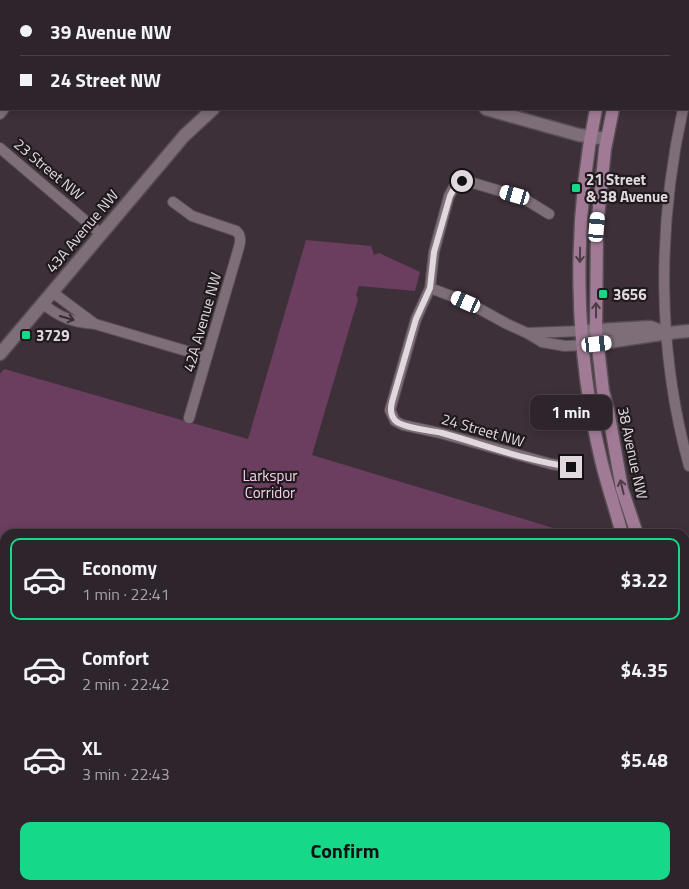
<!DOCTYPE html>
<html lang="en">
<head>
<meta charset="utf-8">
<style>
	:root { --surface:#2e242b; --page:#3a3037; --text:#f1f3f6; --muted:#a7a4a9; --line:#494147; --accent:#15d989 }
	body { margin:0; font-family:"Titillium Web",sans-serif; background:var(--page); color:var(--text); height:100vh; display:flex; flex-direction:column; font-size:19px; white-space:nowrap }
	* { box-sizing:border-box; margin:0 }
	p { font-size:16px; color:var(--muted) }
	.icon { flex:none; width:28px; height:28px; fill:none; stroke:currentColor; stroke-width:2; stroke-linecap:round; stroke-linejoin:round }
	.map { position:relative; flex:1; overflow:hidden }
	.drawer { position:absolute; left:0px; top:529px; width:690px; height:361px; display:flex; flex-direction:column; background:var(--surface); border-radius:15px 15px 0 0; box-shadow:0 2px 8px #0003,0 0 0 1px var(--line) }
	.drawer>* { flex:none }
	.guide { position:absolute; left:0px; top:0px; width:690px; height:110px; box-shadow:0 2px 8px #0003,0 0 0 1px var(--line); display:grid; align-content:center; height:110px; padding:0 20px; background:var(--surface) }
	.end { position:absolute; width:22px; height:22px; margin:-11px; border:6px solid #e1d8de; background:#111; box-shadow:0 0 0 2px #111 }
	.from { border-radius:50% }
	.bubble { position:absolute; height:35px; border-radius:10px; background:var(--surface); box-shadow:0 2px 8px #0003,0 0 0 1px var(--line); font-size:16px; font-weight:700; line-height:35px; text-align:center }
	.car { position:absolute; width:15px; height:30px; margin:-15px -8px; border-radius:6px; box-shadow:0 0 4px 1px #0007; background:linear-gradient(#fff 24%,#345 0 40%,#fff 0 76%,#345 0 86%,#fff 0) }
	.guide b { display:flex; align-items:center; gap:18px; height:48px; font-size:19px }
	.guide b+b { border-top:1px solid var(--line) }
	.guide i { width:12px; height:12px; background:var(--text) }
	ul { padding:9px 0 0; list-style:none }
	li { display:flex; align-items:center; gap:15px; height:82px; margin:0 10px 8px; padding:0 10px; border:2px solid transparent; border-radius:10px }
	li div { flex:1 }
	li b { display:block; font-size:19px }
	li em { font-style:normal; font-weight:700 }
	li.active { border-color:var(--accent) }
	li>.icon { width:45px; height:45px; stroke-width:1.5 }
	.cta { display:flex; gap:10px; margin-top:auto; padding:10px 20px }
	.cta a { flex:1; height:58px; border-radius:10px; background:var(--accent); color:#111; font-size:20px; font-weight:700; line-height:58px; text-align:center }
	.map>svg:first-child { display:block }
	.green { fill:#6b3d5f }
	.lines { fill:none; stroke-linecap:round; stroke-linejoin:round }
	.minor-casing { stroke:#594e55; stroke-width:12 }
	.tertiary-casing { stroke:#594e55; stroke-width:15 }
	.secondary-casing { stroke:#594e55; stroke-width:15 }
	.minor { stroke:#7d6e78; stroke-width:10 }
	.tertiary { stroke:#7d6e78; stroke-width:12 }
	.secondary { stroke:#a17b96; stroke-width:12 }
	.oneway { stroke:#4d3c48 }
	.oneway2 { stroke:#372f34 }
	.route { stroke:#e1d8de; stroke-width:6 }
	.poi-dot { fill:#15d989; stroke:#201a1e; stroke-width:2 }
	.labels { text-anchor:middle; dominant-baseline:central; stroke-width:4.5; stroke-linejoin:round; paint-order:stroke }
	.street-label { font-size:15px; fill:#e1d8de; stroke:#201a1e }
	.poi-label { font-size:15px; font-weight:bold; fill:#e1d8de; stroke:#201a1e; text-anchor:start }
	.park-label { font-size:15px; fill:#f8d0eb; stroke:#201a1e }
</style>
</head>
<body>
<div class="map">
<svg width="689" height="889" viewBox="0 0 689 889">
	<rect width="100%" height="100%" fill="#3d3039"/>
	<!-- green -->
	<path class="green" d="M306,240L371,246L374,255L379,253L420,272L415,291L359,286L356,295L358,299L312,455L573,534H5V885H240L239,889H0V374L4,369L248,439Z"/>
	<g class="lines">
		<defs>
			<path id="minor" d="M689,86V85
				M683,109C657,227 657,350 689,466
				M0,114L4,109
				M0,148L101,234
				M173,202L192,216L236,231C241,235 241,240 239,247L189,418
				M549,214L523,198L470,182L466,181L459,183L454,187L449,196L434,252L430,288L416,319L390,410L395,421L403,425L440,433L551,464L571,467
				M430,288L467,302L507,324L527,333L542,342L565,346L583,345
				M52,292L95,324
				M42,303C60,318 72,322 95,324L207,357
				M527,333L582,331
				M433,885L452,889
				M309,886L315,885
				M521,889L522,885
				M658,889L670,885"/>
			<path id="tertiary" d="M486,109L579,135L607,139
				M582,331L650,327L664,332
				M583,345C618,342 653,334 689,331
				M0,354L184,136L213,109"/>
			<path id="secondary" d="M626,1V0
				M641,1L642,0
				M596,109C572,224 574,350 602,464C608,488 616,511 622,534
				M613,109L605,149L597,227L596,330L603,391L608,410L622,489L637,534
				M685,662L689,672
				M685,708L689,719"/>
		</defs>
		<!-- minor casing -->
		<use href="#minor" class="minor-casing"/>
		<!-- tertiary casing -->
		<use href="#tertiary" class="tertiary-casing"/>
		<!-- secondary casing -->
		<use href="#secondary" class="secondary-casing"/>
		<!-- minor -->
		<use href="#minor" class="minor"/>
		<!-- tertiary -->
		<use href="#tertiary" class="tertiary"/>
		<!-- secondary -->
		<use href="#secondary" class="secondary"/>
	</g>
	<!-- one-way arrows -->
	<defs><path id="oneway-shaft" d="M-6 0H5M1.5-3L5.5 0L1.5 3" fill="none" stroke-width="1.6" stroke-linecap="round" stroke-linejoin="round" transform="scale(1.25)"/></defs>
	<g class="oneway">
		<use href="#oneway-shaft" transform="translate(580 255) rotate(91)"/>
		<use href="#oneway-shaft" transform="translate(596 310) rotate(-90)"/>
		<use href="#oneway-shaft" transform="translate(622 487) rotate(-103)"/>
	</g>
	<use class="oneway2" href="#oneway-shaft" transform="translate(67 318) rotate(16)"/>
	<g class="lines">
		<!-- route -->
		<path class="route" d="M462,181L456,185L450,196L434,252L430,288L416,319L392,402C390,410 390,417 397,422C408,429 429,430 442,433C485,445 527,461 571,467"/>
	</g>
	<!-- markers -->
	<g class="poi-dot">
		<rect x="571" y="183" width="10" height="10" rx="2.5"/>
		<rect x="598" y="289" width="10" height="10" rx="2.5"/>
		<rect x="21" y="330" width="10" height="10" rx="2.5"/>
	</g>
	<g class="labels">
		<!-- street labels -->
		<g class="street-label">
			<text transform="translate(49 169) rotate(40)">23 Street NW</text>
			<text transform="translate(82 231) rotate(-50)">43A Avenue NW</text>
			<text transform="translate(202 322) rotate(-74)">42A Avenue NW</text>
			<text transform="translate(483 430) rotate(16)">24 Street NW</text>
			<text transform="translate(633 453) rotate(78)">38 Avenue NW</text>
		</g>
		<!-- poi labels -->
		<g class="poi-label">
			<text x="586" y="179">21 Street<tspan x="586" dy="17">&amp; 38 Avenue</tspan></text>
			<text x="613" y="294">3656</text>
			<text x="36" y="335">3729</text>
		</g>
		<!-- park labels -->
		<g class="park-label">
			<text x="270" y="475">Larkspur<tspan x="270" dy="17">Corridor</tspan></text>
		</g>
	</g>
</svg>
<i class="end from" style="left:462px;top:181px"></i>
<i class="end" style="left:571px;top:467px"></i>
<div class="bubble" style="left:530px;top:395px;width:82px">1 min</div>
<i class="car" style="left:515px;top:195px;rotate:286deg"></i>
<i class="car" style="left:597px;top:227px;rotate:5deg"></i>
<i class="car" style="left:466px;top:302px;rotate:294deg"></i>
<i class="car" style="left:597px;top:344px;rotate:84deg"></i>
<div class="guide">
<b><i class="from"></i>39 Avenue NW</b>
<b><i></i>24 Street NW</b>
</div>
<section class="drawer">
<ul>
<li class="active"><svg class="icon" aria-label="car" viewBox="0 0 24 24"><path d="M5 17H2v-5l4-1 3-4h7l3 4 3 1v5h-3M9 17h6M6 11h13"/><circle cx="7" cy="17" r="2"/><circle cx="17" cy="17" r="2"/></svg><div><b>Economy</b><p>1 min · 22:41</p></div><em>$3.22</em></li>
<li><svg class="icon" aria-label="car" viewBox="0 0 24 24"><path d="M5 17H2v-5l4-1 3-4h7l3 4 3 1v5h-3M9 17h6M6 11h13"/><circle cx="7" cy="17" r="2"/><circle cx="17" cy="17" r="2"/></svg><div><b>Comfort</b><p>2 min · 22:42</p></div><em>$4.35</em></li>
<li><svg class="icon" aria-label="car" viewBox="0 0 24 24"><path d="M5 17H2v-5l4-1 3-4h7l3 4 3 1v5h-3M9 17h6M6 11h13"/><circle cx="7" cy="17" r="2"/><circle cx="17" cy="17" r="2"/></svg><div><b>XL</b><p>3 min · 22:43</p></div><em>$5.48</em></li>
</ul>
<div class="cta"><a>Confirm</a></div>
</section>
</div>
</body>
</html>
